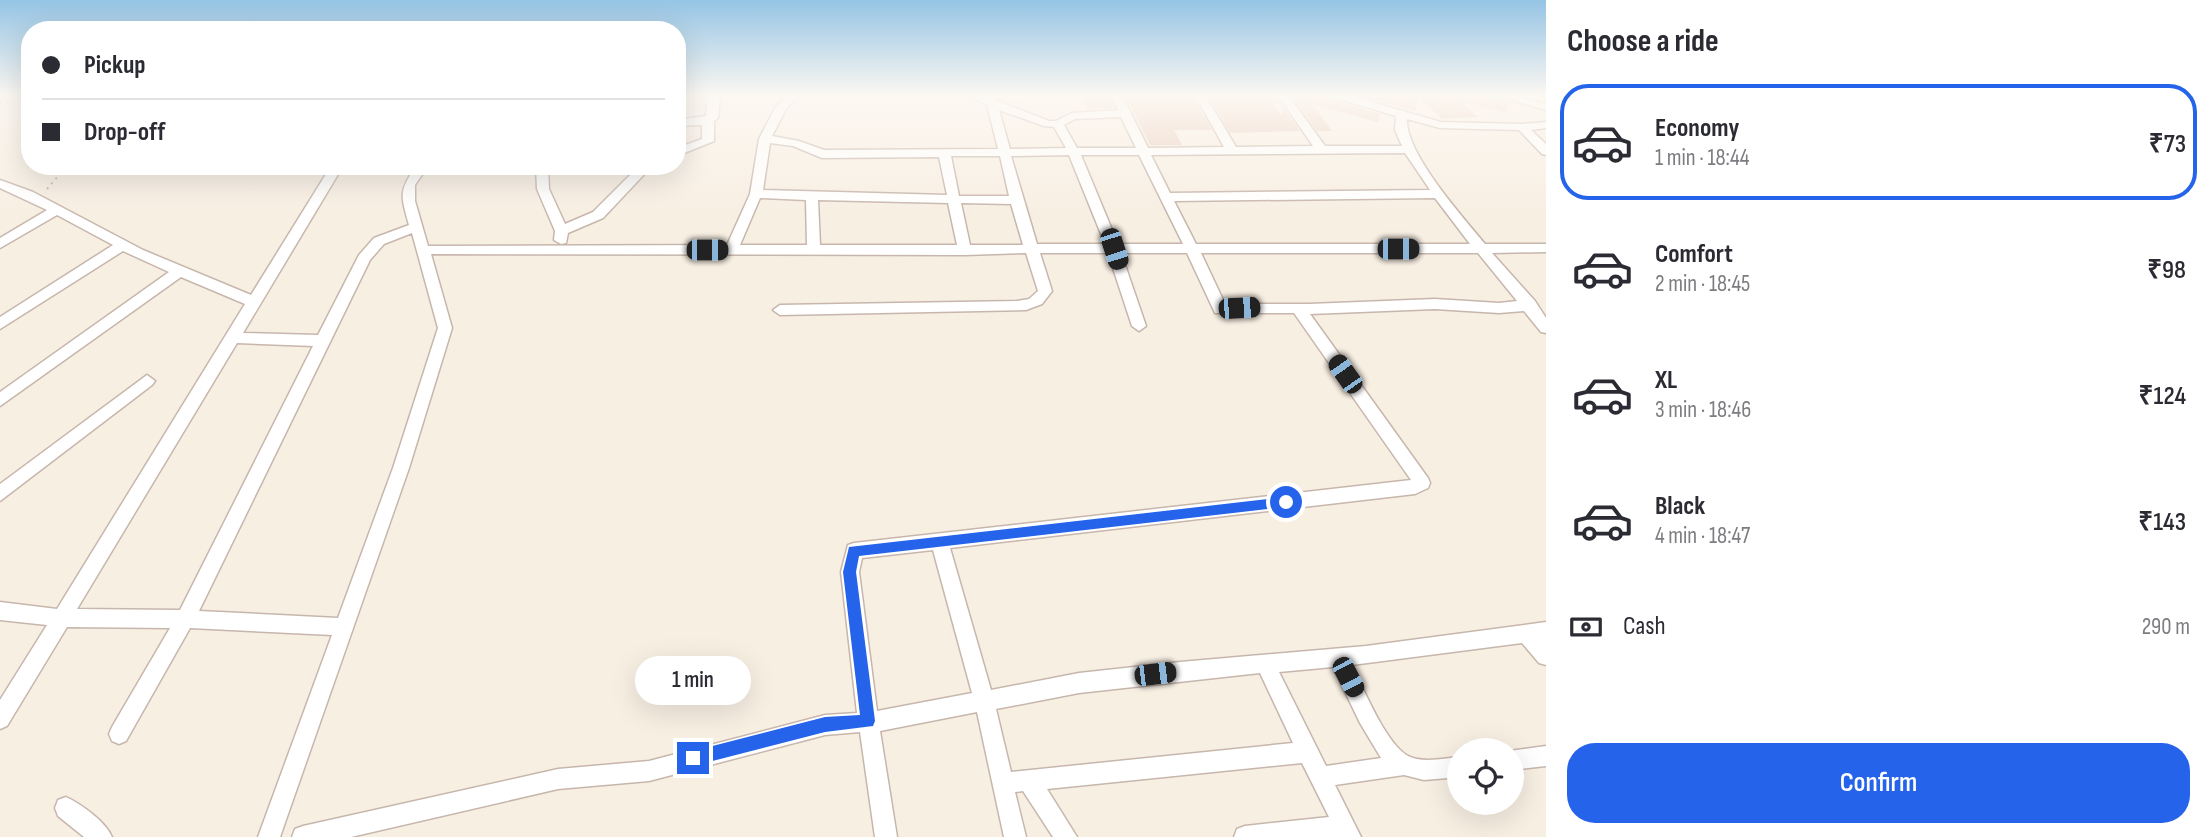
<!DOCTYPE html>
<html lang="en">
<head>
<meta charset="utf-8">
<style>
	:root { --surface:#fff; --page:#f2f2f3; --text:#2b2b33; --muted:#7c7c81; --line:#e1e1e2; --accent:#2563eb }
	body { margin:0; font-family:"Sofia Sans Condensed",sans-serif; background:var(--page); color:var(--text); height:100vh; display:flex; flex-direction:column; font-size:26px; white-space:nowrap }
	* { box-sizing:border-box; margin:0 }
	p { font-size:23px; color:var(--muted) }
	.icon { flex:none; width:38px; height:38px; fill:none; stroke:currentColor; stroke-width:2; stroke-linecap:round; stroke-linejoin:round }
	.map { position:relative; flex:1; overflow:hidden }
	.sheet { display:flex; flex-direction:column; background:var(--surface); width:665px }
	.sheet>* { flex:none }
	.guide { position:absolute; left:21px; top:21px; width:665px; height:154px; border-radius:28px; box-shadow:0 7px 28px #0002; display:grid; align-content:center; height:154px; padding:0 21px; background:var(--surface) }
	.buttons { position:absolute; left:1447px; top:738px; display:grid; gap:14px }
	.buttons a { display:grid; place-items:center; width:77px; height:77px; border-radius:50%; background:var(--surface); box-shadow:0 7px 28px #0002; font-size:35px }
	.end { position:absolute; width:32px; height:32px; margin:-16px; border:9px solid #2563eb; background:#fff; box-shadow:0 0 0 4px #fff }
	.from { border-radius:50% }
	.bubble { position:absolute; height:49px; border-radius:24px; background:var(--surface); box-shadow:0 7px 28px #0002; font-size:23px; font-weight:600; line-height:49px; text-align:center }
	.car { position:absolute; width:21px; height:42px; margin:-21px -10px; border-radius:9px; box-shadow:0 0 5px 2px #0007; background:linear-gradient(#222 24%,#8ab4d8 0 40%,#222 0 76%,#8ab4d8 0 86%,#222 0) }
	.guide b { display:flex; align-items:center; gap:24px; height:66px; font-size:26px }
	.guide b+b { border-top:2px solid var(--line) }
	.guide i { width:18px; height:18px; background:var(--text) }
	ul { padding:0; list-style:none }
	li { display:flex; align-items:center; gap:21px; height:116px; margin:0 14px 10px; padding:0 7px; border:4px solid transparent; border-radius:28px }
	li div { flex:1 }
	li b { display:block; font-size:26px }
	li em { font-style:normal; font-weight:600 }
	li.selected { border-color:var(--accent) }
	li>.icon { width:63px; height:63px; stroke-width:1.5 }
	h2 { padding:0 21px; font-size:32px; line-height:84px }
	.pay { display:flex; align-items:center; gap:18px; height:77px; padding:0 21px; font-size:26px }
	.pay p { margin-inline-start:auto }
	.primary-button { display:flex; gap:14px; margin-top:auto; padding:14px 21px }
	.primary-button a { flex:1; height:80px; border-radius:28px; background:var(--accent); color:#fff; font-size:28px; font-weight:600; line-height:80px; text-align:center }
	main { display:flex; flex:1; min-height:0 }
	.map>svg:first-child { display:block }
	.building { fill:#eacdbe }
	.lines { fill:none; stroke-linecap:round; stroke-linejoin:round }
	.minor-casing { stroke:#c7b6ac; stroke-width:3 }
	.path { stroke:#ceb1a2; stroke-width:2; stroke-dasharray:2 4.5; stroke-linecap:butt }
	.minor { fill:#fff; fill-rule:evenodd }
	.route { fill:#2563eb }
</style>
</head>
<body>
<main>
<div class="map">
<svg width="1546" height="837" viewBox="0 0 1546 837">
	<rect width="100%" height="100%" fill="#f8efe3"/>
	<!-- building -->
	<path class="building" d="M1080,95H1108L1114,108L1086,109Z
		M1125,95H1192L1212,130H1174L1182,145H1150Z
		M1208,95H1267L1281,115L1284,108L1300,131L1230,133Z
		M1291,95H1328L1331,100L1380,114L1378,122L1312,104L1332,131H1317Z
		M1355,95H1492L1508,102L1506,113L1460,101L1478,117L1442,119L1419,97L1415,111Z"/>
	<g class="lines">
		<defs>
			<path id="minor" d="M708,95H720L718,118L714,121V141L677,156V148L702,139V125L677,126V120L706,116Z
				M787,95H799L786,109L772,136L799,141L824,150L998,149L987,105L966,95H995L997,101L1049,121H1056L1072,113L1118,110L1111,95H1122L1148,148L1224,147L1195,95H1205L1236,147L1313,146L1278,95H1288L1325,146H1402L1395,130L1396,116L1332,97L1331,95H1347L1441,122L1522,124L1546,122V128L1531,130L1546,144V155L1542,154L1519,130L1440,128L1407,119C1405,153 1463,217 1485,244H1546V252L1492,253L1535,301L1546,318V333L1541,332L1524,311L1499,313L1435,309L1310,314L1428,478L1430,483L1428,488L1415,494L950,548L991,690L1079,673L1180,662L1366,646L1546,622V665L1539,663L1522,643L1352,665C1363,688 1387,747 1410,757C1424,763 1445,758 1460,757V777L1424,780L1404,775L1335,785L1361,837H1234L1237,829L1245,826L1329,817L1302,763L1047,789L1077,837H1053L1023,791L1015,792L1026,837H1004L977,712L880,731L897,837H875L860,732L825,735L649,781L558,789L351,837H292L295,829L303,826L558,769L649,761L825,715L857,713L841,572L848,545L854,543L1411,480L1294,313H1215L1187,253H1121L1146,326L1139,331L1132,326L1108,253H1040L1052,291L1042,304L1026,310L780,315L773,310L780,305L1017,301L1029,299L1038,291L1026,253L965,255L431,254L452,328L409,468L280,837H258L332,635L190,628L126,741L119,744L112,741L109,734L112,727L170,628L67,627L7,726L0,729V700L47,625L0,620V602L57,609L245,304L181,277L0,406V392L169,272L123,251L0,329V317L113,245L57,215L0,248V238L47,210L0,188V180L33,192L143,250L251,295L331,166H343L243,333L318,335L359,255L374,238L409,225C401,196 398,192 416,166H428L415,185V201L428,246L727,245L750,194L759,139L775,108ZM999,110L1044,126L1054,127L1066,148L1010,149ZM1121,117L1136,148H1077L1064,125L1075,119ZM770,143L793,146L822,158L939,157L947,195L763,190ZM1405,153L1430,190L1170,193L1151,155ZM1069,155L1105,244H1037L1011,156ZM1081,155H1139L1183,244H1118ZM951,156H1000L1009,196H959ZM760,198L806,200L807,245H740ZM1435,198L1470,244H1196L1174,201ZM818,200L948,203L957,245H820ZM961,203L1011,204L1023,245H970ZM412,233L438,328L393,468L338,618L199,611L370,260L384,244ZM1201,253H1478L1517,301L1499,303L1435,299L1309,304H1225ZM237,343L313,346L180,610L77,609ZM933,550L972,693L877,711L859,572L862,558ZM1333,667L1360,723L1381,758L1326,766L1279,672ZM1260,673L1293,743L1011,772L996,709L1079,693Z
				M1495,95H1512L1546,104V110Z
				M536,166H548L549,189L565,224L593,212L639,166H652L603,218L568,233L566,243L561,244L554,240L555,231L537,189Z
				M147,375L155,381L152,385L0,501V484Z
				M1546,746V766L1512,770V751H1509Z
				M66,797C81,804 106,822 112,837H84L58,816L55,808L58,800Z"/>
		</defs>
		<!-- minor casing -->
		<use href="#minor" class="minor-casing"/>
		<!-- path -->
		<path class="path" d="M0,103L30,101
			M47,189L67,166"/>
		<!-- minor -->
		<use href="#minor" class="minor"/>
	</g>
	<!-- sky -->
	<linearGradient id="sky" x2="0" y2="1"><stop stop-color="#95c4e4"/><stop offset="0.45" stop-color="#fcf8f2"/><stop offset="1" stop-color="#fcf8f2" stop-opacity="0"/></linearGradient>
	<rect width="1546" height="212" fill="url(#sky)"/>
	<!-- route -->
	<path class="route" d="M1286,497L1292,502L1286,507L859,556L856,572L875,721L873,726L825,732L693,766L688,764L685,758L688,753L693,751L825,717L860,715L843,572L849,547Z"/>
</svg>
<div class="buttons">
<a><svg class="icon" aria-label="locate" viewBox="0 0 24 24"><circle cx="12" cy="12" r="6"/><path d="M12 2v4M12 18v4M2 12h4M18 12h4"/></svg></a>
</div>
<i class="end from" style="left:1286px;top:502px"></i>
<i class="end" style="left:693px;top:758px"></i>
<div class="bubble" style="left:635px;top:656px;width:116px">1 min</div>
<i class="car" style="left:1114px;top:249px;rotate:162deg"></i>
<i class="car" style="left:1398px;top:249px;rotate:90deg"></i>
<i class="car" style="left:707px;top:250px;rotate:90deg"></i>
<i class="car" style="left:1239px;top:308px;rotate:87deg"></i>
<i class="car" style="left:1345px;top:374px;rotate:325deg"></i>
<i class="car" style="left:1155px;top:674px;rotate:83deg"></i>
<i class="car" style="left:1348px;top:677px;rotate:152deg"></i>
<div class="guide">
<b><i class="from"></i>Pickup</b>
<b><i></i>Drop-off</b>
</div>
</div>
<section class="sheet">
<h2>Choose a ride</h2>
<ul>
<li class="selected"><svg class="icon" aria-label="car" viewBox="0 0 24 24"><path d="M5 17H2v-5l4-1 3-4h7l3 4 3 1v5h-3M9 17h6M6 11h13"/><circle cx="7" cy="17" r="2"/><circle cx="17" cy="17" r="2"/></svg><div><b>Economy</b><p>1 min · 18:44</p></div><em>₹73</em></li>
<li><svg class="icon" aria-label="car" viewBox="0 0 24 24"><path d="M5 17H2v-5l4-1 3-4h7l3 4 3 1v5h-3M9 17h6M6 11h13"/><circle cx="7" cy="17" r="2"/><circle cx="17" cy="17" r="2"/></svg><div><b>Comfort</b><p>2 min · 18:45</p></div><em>₹98</em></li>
<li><svg class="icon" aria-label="car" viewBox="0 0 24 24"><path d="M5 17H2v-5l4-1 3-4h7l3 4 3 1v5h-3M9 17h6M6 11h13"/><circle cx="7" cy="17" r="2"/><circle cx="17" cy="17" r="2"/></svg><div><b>XL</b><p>3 min · 18:46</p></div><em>₹124</em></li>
<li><svg class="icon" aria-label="car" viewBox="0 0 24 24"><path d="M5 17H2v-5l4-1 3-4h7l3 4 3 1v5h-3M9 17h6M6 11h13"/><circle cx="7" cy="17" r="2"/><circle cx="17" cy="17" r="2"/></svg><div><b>Black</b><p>4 min · 18:47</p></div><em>₹143</em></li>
</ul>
<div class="pay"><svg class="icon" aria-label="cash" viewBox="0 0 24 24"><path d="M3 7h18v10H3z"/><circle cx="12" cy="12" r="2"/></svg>Cash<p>290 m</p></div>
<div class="primary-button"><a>Confirm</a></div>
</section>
</main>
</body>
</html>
